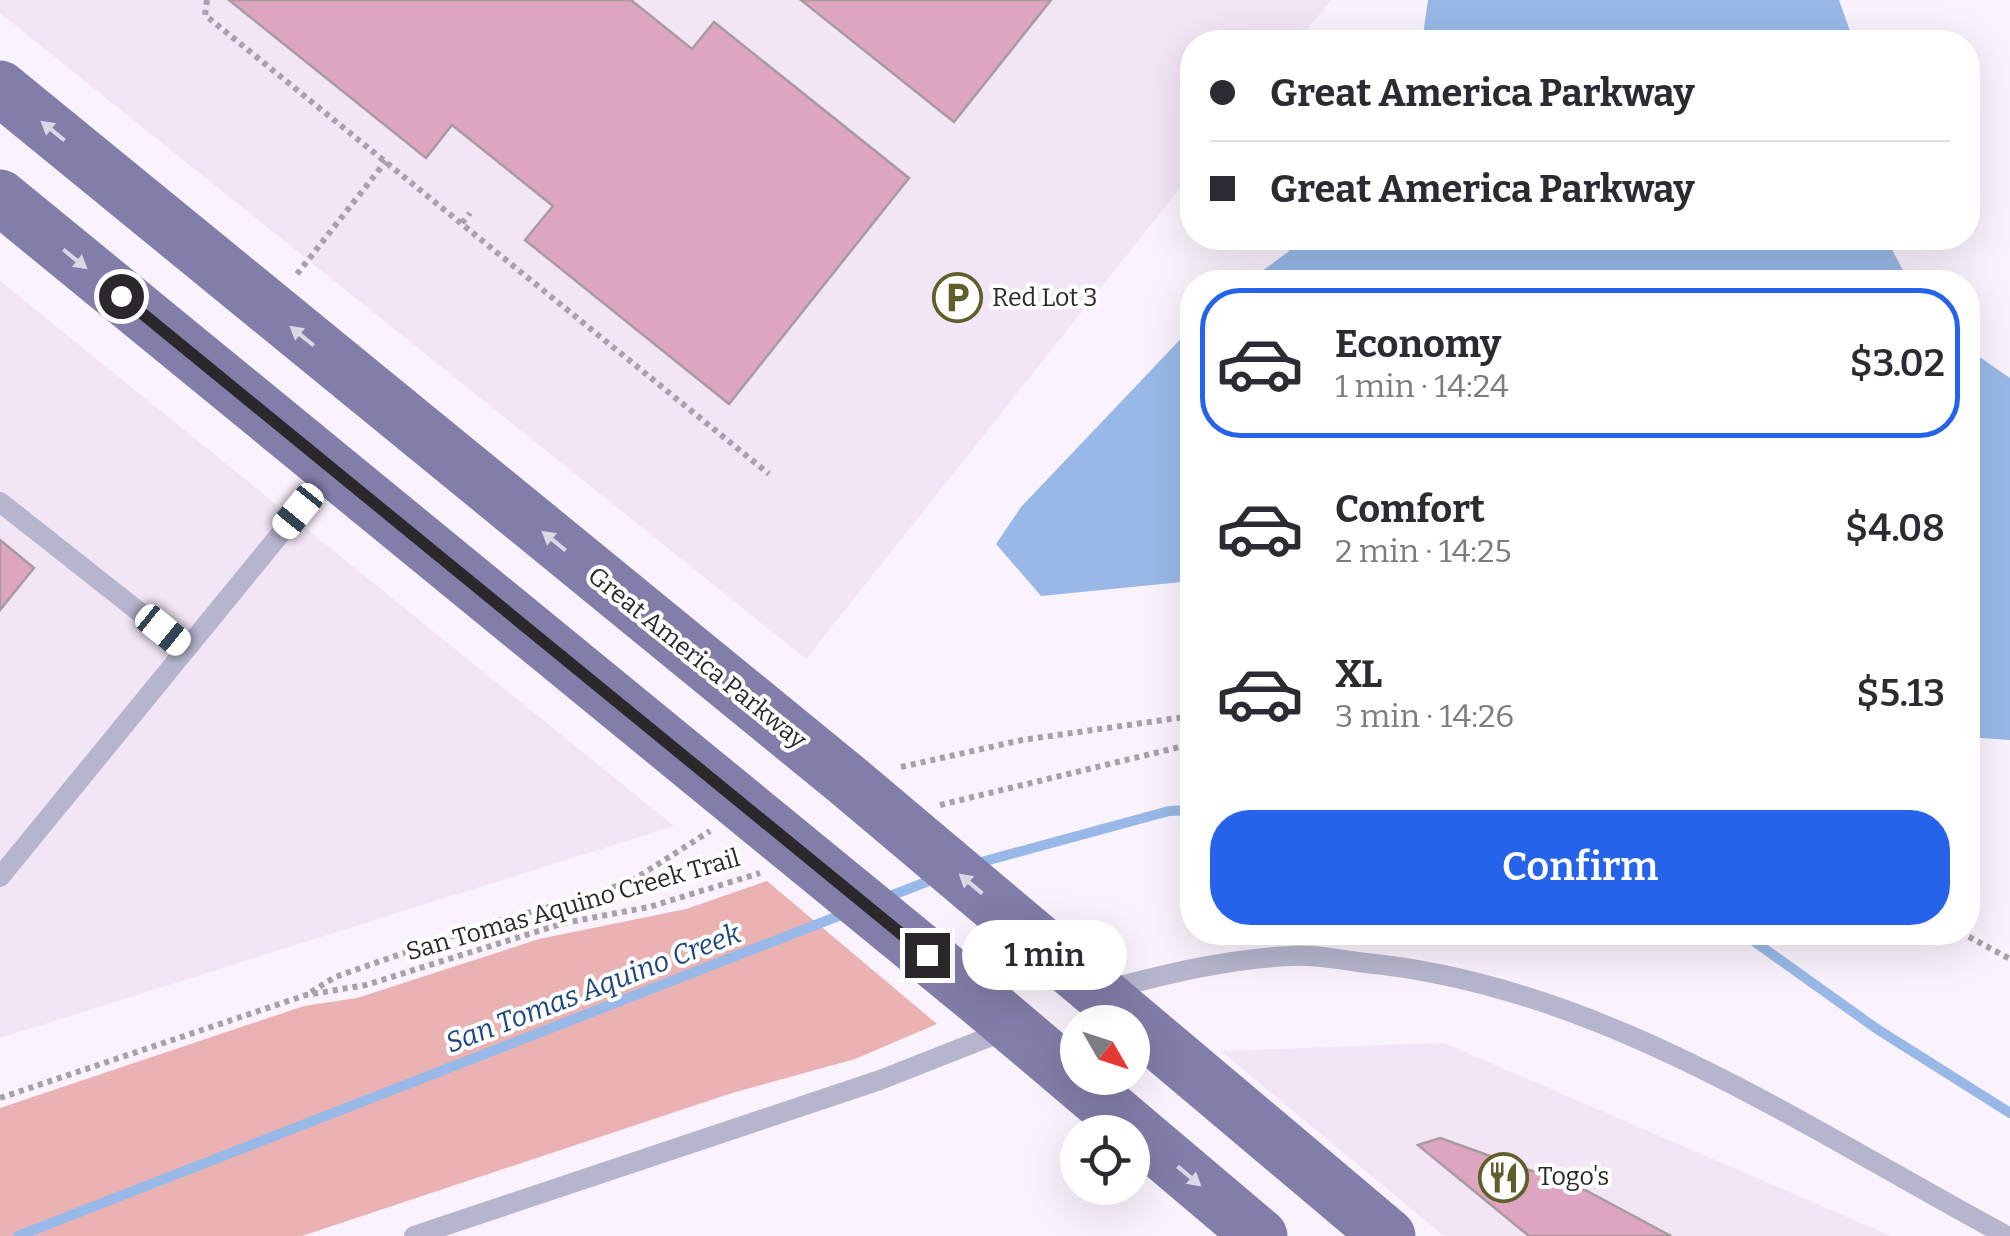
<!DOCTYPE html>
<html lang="en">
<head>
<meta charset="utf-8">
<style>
	:root { --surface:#fff; --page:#f7f7f7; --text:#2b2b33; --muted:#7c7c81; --line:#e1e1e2; --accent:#2563eb }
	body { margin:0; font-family:Bitter,serif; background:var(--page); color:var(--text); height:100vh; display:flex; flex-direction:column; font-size:38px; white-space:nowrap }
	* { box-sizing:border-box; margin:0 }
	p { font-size:32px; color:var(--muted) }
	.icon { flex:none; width:55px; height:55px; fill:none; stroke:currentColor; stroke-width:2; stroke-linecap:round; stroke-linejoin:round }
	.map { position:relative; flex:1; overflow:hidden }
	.details { position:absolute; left:1180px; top:270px; width:800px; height:675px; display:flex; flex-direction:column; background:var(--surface); border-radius:40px; box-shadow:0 10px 40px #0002 }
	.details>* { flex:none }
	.guide { position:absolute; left:1180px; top:30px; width:800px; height:220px; border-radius:40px; box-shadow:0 10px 40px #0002; display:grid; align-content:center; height:220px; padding:0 30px; background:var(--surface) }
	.needle { width:65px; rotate:129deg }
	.tools { position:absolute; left:1060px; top:1005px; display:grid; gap:20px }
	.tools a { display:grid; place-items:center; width:90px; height:90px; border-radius:50%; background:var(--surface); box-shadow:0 10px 40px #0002; font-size:50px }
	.end { position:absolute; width:45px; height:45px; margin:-22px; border:12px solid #2b282c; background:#fff; box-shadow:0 0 0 5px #fff }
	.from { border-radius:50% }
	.bubble { position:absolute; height:70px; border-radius:35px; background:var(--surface); box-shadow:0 10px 40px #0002; font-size:32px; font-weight:600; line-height:70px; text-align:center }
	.car { position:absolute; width:30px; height:60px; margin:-30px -15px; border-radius:12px; box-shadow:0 0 8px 2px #0007; background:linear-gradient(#fff 24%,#345 0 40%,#fff 0 76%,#345 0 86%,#fff 0) }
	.guide b { display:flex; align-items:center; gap:35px; height:95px; font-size:38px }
	.guide b+b { border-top:2px solid var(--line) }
	.guide i { width:25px; height:25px; background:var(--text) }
	ul { padding:18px 0 0; list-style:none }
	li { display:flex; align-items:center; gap:30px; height:150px; margin:0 20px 15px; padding:0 10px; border:5px solid transparent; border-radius:40px }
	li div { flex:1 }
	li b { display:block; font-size:38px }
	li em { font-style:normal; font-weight:600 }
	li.active { border-color:var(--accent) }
	li>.icon { width:90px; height:90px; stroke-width:1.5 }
	.action { display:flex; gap:20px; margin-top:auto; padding:20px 30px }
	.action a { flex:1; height:115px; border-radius:40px; background:var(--accent); color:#fff; font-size:40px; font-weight:600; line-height:115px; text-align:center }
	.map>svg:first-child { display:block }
	.built { fill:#f2e5f6 }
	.green { fill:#eab2b2 }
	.water { fill:#98b9e7 }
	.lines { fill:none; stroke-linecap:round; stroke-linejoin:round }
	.stream { stroke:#98b9e7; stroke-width:10 }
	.building { fill:#dea5c1; stroke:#a79ba0; stroke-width:2.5 }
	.path { stroke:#a7a1a9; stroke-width:6; stroke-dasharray:5 5; stroke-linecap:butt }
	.lane { stroke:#b5b5cd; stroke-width:20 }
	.primary { stroke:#817ea9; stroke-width:55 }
	.oneway { fill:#d9d8e5 }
	.route { stroke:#2b282c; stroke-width:12 }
	.labels { text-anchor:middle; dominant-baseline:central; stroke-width:8; stroke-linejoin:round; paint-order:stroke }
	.poi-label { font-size:25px; fill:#2b282c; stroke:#fff; text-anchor:start }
	.street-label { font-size:25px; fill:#2b282c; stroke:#fff }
	.water-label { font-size:28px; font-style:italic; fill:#1c467d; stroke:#fff }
</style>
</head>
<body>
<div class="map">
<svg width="2010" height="1236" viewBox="0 0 2010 1236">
	<rect width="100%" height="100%" fill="#faf2fc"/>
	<!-- built -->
	<path class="built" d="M0,0H1331L1297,42H1192V173L806,659L0,13Z
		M0,281L674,826L0,1038Z
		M1444,1043L1891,1236H1444L1221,1051Z"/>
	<!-- green -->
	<path class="green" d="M767,881L937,1024L855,1059L732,1093L302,1236H0V1108L304,1006L357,998L539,939L686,909Z"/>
	<!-- water -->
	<path class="water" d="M1428,0H1839L1854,42H1422Z
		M1307,238H1886L1909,282H1247Z
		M1192,327V581L1041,596L996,544L1021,507Z
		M1968,349L2010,378V740L1968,737Z"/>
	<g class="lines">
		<!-- stream -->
		<path class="stream" d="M974,864L1169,811L1192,810
			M885,898L934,879
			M1741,932L1877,1029L2010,1113
			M18,1236L846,913"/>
	</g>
	<!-- building -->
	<path class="building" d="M229,0H631L692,49L714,22L909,178L729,404L525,240L553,206L452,125L426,158Z
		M801,0H1051L954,122Z
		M0,540L34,568L0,610Z
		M1440,1138L1585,1190L1671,1236H1529L1418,1145Z"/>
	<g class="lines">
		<!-- path -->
		<path class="path" d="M207,0L205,15L769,474
			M462,223L470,213
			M297,274L386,161
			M901,767L1022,740L1192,716
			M940,805L1192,744
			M1960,932L2010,959
			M311,992L335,977L490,923L586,897L633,880L710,831
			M0,1098L306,995L366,985L564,923L649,907L760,873"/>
		<!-- lane -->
		<path class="lane" d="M0,502L185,648
			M0,877L331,472
			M1105,990C1166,974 1227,959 1290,956C1315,954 1341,960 1366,963C1601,986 1804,1127 2007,1236
			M414,1236L880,1080L1007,1030"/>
		<!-- primary -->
		<path class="primary" d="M0,88L847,780L1388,1236
			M0,197L981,1000L1260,1236"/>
	</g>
	<!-- one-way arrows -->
	<defs><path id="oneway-solid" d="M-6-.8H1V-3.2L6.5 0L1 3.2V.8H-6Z" transform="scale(2.5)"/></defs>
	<g class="oneway">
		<use href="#oneway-solid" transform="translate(53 131) rotate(-141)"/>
		<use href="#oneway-solid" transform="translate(75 259) rotate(39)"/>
		<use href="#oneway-solid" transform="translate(302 336) rotate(-141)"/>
		<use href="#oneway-solid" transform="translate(554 541) rotate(-141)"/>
		<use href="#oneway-solid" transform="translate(971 884) rotate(-140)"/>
		<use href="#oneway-solid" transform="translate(1189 1176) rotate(40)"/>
	</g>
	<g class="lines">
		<!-- route -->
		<path class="route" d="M121,296L927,955"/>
	</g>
	<!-- icons -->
	<defs>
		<symbol id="parking-ring" viewBox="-11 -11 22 22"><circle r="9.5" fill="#fff" stroke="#5f5f2c" stroke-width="1.5"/><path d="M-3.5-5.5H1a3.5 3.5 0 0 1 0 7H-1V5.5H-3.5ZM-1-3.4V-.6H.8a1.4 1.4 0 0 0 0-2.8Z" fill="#5f5f2c"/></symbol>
		<symbol id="restaurant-ring" viewBox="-11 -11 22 22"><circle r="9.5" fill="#fff" stroke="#5f5f2c" stroke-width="1.5"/><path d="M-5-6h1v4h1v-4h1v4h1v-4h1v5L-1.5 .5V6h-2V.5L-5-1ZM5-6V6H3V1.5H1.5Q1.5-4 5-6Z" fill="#5f5f2c"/></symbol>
	</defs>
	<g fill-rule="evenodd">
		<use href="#parking-ring" x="930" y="270" width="55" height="55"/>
		<use href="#restaurant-ring" x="1476" y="1150" width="55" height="55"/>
	</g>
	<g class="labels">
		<!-- poi labels -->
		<g class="poi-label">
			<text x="992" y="298">Red Lot 3</text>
			<text x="1538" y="1177">Togo's</text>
		</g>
		<!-- street labels -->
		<g class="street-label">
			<text transform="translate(697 658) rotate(39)">Great America Parkway</text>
			<text transform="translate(573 905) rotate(-16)">San Tomas Aquino Creek Trail</text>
		</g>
		<!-- water labels -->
		<g class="water-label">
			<text transform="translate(593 988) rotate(-21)">San Tomas Aquino Creek</text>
		</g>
	</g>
</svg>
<div class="tools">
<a><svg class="needle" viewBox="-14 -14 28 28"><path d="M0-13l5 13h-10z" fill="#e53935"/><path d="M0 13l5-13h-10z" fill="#7c7c81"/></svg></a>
<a><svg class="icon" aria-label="locate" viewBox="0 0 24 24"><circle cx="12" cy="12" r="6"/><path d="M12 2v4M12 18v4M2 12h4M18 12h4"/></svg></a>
</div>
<i class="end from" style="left:121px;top:296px"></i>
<i class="end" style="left:927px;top:955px"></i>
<div class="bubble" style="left:962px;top:920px;width:165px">1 min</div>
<i class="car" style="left:298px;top:511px;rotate:219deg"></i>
<i class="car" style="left:163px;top:630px;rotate:129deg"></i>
<div class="guide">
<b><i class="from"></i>Great America Parkway</b>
<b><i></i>Great America Parkway</b>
</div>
<section class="details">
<ul>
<li class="active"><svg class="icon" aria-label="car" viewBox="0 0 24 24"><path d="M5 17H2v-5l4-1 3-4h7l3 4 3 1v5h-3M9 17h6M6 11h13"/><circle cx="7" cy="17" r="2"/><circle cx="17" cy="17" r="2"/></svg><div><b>Economy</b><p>1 min · 14:24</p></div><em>$3.02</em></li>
<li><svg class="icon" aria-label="car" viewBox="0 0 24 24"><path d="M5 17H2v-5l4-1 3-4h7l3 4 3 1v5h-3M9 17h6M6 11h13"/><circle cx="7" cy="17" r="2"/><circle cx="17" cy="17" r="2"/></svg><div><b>Comfort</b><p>2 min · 14:25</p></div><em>$4.08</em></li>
<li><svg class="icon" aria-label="car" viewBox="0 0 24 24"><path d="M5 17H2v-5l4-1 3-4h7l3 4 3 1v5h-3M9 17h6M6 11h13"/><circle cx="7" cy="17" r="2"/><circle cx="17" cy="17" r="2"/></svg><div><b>XL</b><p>3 min · 14:26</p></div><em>$5.13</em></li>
</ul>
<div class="action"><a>Confirm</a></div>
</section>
</div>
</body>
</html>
